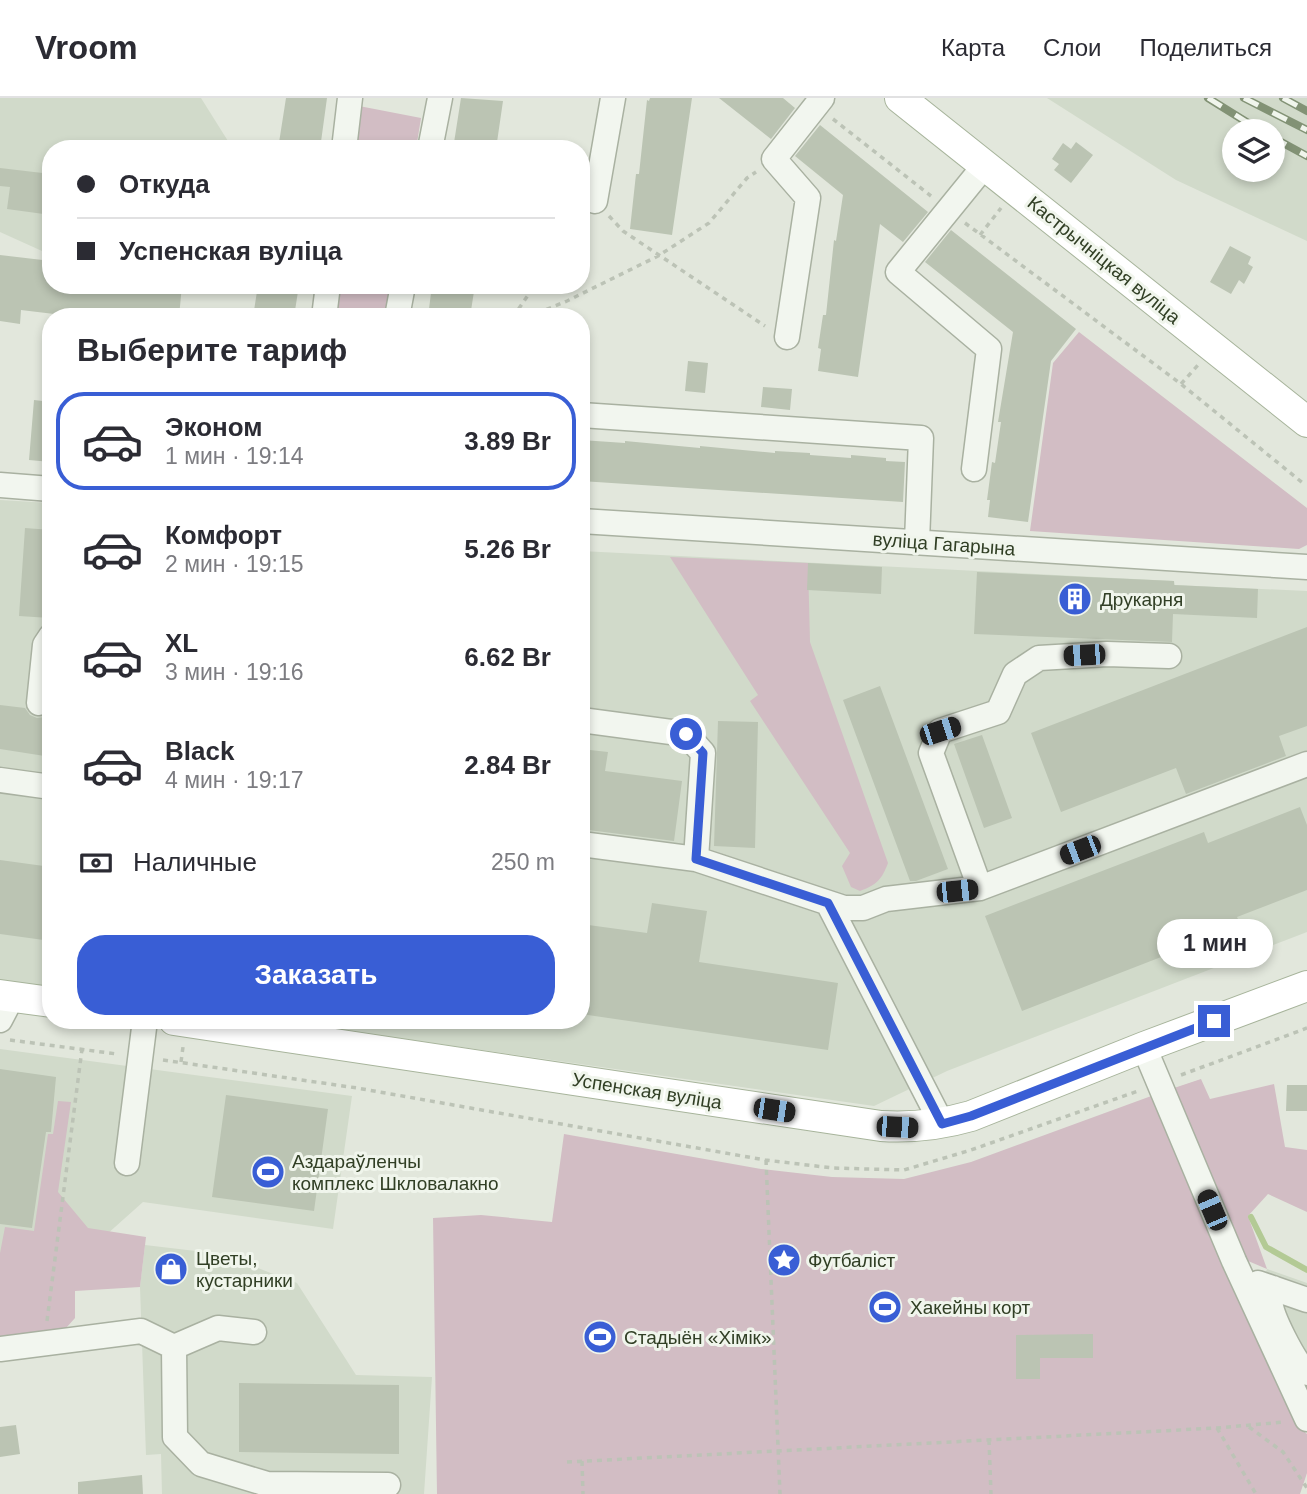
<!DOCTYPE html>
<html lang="ru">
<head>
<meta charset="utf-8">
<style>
	:root { --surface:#fff; --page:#f7f7f7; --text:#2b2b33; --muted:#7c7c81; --line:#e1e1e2; --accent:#395ed5 }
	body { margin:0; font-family:Arial,sans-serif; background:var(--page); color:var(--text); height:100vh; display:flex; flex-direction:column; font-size:26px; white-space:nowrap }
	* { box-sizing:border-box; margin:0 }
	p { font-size:23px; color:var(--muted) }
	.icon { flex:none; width:38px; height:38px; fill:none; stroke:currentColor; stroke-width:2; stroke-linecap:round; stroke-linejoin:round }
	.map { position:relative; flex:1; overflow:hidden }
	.side { position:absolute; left:42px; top:210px; width:548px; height:721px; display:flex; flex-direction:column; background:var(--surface); border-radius:28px; box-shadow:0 4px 10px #0003 }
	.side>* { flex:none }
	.guide { position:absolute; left:42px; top:42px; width:548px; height:154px; border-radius:28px; box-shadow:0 4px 10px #0003; display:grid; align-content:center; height:154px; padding:0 35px; background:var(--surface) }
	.fabs { position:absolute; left:1222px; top:21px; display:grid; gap:14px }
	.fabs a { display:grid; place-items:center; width:63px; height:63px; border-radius:50%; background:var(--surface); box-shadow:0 4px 10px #0003; font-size:35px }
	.end { position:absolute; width:32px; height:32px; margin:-16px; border:9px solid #395ed5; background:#fff; box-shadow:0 0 0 4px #fff }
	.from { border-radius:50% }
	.bubble { position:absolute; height:49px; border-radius:24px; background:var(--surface); box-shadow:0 4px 10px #0003; font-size:23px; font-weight:800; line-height:49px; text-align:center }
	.car { position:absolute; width:21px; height:42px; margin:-21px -10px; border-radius:9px; box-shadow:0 0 5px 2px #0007; background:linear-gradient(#222 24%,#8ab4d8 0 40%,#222 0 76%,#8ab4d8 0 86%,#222 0) }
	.guide b { display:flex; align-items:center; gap:24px; height:66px; font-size:26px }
	.guide b+b { border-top:2px solid var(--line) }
	.guide i { width:18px; height:18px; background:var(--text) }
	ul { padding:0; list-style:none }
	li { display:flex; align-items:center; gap:21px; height:98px; margin:0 14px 10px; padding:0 21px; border:4px solid transparent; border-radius:28px }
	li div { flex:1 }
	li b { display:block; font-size:26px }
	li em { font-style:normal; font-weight:800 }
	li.on { border-color:var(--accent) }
	li>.icon { width:63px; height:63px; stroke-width:1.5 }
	h2 { padding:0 35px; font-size:32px; line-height:84px }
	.pay { display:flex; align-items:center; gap:18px; height:77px; padding:0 35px; font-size:26px }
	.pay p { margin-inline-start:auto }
	.primary-button { display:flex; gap:14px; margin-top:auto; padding:14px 35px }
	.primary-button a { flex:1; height:80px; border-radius:28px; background:var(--accent); color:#fff; font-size:28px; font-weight:800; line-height:80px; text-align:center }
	header { display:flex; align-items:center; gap:42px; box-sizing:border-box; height:98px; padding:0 35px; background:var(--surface); border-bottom:2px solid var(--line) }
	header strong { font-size:33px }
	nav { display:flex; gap:38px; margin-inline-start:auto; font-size:24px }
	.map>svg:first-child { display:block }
	.built { fill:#d1daca; fill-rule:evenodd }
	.green { fill:#d2bdc4 }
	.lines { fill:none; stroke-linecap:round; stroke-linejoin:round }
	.stream { stroke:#b3ca95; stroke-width:6 }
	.building { fill:#bbc4b3 }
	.minor-casing { stroke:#a9b1a1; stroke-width:27 }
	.major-casing { stroke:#a7b49b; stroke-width:32 }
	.path { stroke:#bcc3b6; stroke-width:3.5; stroke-dasharray:5 5; stroke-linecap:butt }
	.minor { stroke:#f2f6ef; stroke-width:24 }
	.major { stroke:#fff; stroke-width:30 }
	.rail-casing { stroke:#829275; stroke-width:8 }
	.rail { stroke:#f0f5ec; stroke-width:5; stroke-dasharray:16; stroke-linecap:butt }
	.route { stroke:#395ed5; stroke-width:9 }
	.labels { text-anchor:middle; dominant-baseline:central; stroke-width:6; stroke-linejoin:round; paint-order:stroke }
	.street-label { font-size:19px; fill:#313f25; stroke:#f0f5ec }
	.poi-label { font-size:19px; fill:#313f25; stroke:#f0f5ec; text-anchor:start }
</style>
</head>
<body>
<header>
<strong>Vroom</strong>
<nav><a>Карта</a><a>Слои</a><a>Поделиться</a></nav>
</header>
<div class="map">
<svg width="1307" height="1396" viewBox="0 0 1307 1396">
	<rect width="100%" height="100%" fill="#e2e7dc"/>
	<!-- built -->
	<path class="built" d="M0,0H201L233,51H51V154L42,153L0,134Z
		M1047,0H1307V143L1176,82ZM1234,33H1272V72H1234Z
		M0,402L51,405V891L0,884Z
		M581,453L1174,483L1175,487L1307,493V834L947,973L874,1008L272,922H581Z
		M0,951L352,998L333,1131L143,1104L59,1179L0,1239Z
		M145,1147L221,1156L297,1185L356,1277L432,1279L424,1396H162L161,1356L146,1357L140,1189Z
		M1267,1171L1307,1185V1304L1258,1197Z"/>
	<!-- green -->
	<path class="green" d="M359,8L421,20L416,51H354Z
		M339,187H392L386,219H335Z
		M1079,234L1307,410V447L1299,451L1030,433L1053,265Z
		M670,459L808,465L810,544L888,765C882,781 877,787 860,793L851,789L842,768L850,755L750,603L758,597Z
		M1201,981L1210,1001L1274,986L1285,1049L1307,1052V1114L1268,1096L1248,1118L1267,1171L1241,1160L1171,991Z
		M1154,997L1302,1332L1307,1336V1375L1300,1396H437L433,1120L481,1117L552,1124L564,1036L761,1071L832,1079L904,1081L971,1064Z
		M58,1003L71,1004L58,1094L88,1130L146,1139L140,1189L75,1193V1220L66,1230L0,1239V1155L5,1129L34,1133L48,1036H53Z"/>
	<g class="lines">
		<!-- stream -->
		<path class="stream" d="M1251,1119L1266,1149L1307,1172"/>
	</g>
	<!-- building -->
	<path class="building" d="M286,0H327L320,51H278Z
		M461,0L503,3L496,51H453Z
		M650,0H692L672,137L630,131L636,76H639L647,2L649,3Z
		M719,0H783L795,10L771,41Z
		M820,27L928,114L903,144L880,126L858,279L818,273L821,251L818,250L823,217H826L834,142L836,143L843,97L795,58Z
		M1076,44L1093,57L1071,85L1054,72L1059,66L1052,61L1063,45L1071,51Z
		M0,70L51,76V117L7,111L10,89L0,88Z
		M951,132L1076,231L1051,263L1028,424L988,419L990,402H987L992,364L995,365L1001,324H998L1013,234L925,164Z
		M1230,148L1251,159L1248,166L1253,169L1244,186L1239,182L1231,196L1210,184Z
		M0,157L51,163V187H182L179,219H79L21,212L20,226L0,223Z
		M258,187H299L294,219H253Z
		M432,187H475L470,219H428Z
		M688,263L708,265L705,295L685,293Z
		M763,289L792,291L790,312L761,309Z
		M34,302L51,304V364L29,362Z
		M581,342L625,345V343L700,350V348L775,355V353L810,355V357L851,360V357L886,360V363L905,364L903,404L581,383Z
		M25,430L51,432L50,520L19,518Z
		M808,465L882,469L881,496L807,492Z
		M977,474L1174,483V487L1258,491L1257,520L1173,516L1172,544L974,536Z
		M1307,529V628L1279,638L1286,658L1186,696L1176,670L1061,714L1031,635Z
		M880,588L948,771L916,783H910L843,602Z
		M0,607L25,610L30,617L37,620L44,619L51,614V659L0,651Z
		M718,623L758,624L755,750L714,748Z
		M982,637L1012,720L984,730L954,646Z
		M581,651L608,654L605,673L682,683L674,743L581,731Z
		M1300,709L1307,727V792L1237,819L1241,828L1022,913L985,818L1204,734L1208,745Z
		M0,762L51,769V843L0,836Z
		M652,805L707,813L699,864L838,885L828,952L581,916V826L647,835Z
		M0,971L56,979L51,1034H46L32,1130L0,1126Z
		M1287,987H1307V1013H1286Z
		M226,997L328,1011L314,1113L212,1099Z
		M1093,1236V1260H1040V1281H1016V1237Z
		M239,1285L399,1287V1356L239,1354Z
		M16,1327L20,1356L0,1359V1329Z
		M142,1377L143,1396H78V1384Z"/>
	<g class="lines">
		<defs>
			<path id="minor" d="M344,51L350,0
				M430,51L440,0
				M595,103L613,0
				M324,219L328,187
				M397,219L403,187
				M787,239L808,100L774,61L822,0
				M581,317L921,340L917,444
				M974,371L989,251L898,174L985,67
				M0,387L51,391
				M581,423L1307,469
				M39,605L45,547L51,538
				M581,622L686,636L703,655L696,761
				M0,682L51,689
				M581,746L696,761L844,810H863L886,801L980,790L1307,666
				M980,790L931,655L940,633L998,614L1015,576L1039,560L1107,556L1169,558
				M828,805L942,1026
				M0,922L12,899
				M1144,949L1234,1163L1307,1321
				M127,1065L145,922
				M1258,1185L1307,1202
				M1273,1190C1272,1193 1270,1198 1270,1201C1270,1217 1295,1265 1307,1275
				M174,1249L218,1230L254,1234
				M0,1251L141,1233L174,1249L175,1339L201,1366L267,1386L388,1387"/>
			<path id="major" d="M900,0L1307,324
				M0,897L51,904
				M174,922L881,1028C913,1030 940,1027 971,1018L1144,949L1307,888"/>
		</defs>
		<!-- minor casing -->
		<use href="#minor" class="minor-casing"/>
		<!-- major casing -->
		<use href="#major" class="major-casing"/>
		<!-- path -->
		<path class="path" d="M833,21L931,98
			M609,118L623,133L765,228
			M965,125L1181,286L1304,386
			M980,137L1001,110
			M513,219L535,187
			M528,219L567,203L658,158L709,125L747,80L756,74
			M1181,286L1198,267
			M10,942L117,956
			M163,962L357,990L765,1062L833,1070L904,1072L971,1052L1138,993
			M181,964L183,949
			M1181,977L1307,930
			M766,1062L780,1396
			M47,1223L82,951
			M1249,1329L1283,1354L1307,1390
			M1217,1330L1256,1396
			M989,1342L991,1396
			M582,1363L583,1396
			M567,1364L1217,1330L1284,1324"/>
		<!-- minor -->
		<use href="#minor" class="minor"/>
		<!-- major -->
		<use href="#major" class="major"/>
		<defs>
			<path id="rail" d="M1208,0L1261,33
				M1244,0L1307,32
				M1283,0L1307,13
				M1272,39L1307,58"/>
		</defs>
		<!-- rail casing -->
		<use href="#rail" class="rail-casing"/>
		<!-- rail -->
		<use href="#rail" class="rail"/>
	</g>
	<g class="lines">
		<!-- route -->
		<path class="route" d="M686,636L703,655L696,761L828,805L942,1026L971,1018L1214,923"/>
	</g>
	<!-- icons -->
	<defs>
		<symbol id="building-disc" viewBox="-11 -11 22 22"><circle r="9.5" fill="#395ed5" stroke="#f0f5ec"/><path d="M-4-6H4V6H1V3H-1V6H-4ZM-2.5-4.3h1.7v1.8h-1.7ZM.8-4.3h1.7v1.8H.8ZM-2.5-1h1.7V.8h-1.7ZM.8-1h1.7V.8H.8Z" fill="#fff"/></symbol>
		<symbol id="stadium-disc" viewBox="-11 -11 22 22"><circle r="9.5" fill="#395ed5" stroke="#f0f5ec"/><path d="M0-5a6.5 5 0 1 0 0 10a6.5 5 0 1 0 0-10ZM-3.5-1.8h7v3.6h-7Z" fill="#fff"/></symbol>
		<symbol id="sight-disc" viewBox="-11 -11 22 22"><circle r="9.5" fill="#395ed5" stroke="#f0f5ec"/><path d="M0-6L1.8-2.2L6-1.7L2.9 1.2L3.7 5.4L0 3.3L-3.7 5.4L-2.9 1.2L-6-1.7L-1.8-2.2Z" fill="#fff"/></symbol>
		<symbol id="shop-disc" viewBox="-11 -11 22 22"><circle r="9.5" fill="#395ed5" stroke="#f0f5ec"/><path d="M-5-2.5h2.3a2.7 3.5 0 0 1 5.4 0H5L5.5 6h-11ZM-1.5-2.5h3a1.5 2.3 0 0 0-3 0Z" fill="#fff"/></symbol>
	</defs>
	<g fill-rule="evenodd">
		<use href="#building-disc" x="1056" y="482" width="38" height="38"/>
		<use href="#stadium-disc" x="249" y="1055" width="38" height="38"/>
		<use href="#sight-disc" x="765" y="1143" width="38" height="38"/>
		<use href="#shop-disc" x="152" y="1152" width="38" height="38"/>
		<use href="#stadium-disc" x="866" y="1190" width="38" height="38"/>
		<use href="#stadium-disc" x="581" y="1220" width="38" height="38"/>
	</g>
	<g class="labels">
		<!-- street labels -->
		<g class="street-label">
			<text transform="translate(1104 162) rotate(39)">Кастрычніцкая вуліца</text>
			<text transform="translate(944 446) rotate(4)">вуліца Гагарына</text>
			<text transform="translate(647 993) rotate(9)">Успенская вуліца</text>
		</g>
		<!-- poi labels -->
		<g class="poi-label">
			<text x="1100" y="501">Друкарня</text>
			<text x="292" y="1063">Аздараўленчы<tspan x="292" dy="22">комплекс Шкловалакно</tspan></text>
			<text x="196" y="1160">Цветы,<tspan x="196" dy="22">кустарники</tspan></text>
			<text x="808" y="1162">Футбаліст</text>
			<text x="910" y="1209">Хакейны корт</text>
			<text x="624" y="1239">Стадыён «Хімік»</text>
		</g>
	</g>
</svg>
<div class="fabs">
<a><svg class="icon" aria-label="layers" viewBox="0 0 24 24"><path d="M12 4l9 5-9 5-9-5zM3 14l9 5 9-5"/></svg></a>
</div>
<i class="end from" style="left:686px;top:636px"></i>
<i class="end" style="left:1214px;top:923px"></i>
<div class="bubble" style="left:1157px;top:821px;width:116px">1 мин</div>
<i class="car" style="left:1084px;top:557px;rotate:267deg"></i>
<i class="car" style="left:940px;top:633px;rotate:72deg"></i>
<i class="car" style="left:1080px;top:752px;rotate:249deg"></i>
<i class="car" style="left:957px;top:793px;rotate:84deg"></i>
<i class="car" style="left:774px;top:1012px;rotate:99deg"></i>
<i class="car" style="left:897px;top:1029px;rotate:93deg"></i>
<i class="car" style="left:1212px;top:1112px;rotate:337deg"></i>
<div class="guide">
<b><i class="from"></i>Откуда</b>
<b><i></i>Успенская вуліца</b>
</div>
<section class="side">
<h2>Выберите тариф</h2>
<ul>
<li class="on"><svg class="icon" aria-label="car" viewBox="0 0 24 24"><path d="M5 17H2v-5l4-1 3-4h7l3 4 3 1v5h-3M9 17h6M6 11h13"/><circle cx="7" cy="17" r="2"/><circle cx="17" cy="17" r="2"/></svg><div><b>Эконом</b><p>1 мин · 19:14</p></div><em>3.89 Br</em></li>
<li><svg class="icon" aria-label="car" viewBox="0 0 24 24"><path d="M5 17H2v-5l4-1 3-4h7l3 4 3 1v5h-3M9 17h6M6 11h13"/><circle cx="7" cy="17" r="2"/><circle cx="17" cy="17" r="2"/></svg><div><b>Комфорт</b><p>2 мин · 19:15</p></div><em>5.26 Br</em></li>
<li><svg class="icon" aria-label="car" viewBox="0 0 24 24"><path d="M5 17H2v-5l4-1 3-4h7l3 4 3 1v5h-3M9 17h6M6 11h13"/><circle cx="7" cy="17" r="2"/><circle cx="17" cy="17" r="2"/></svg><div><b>XL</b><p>3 мин · 19:16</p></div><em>6.62 Br</em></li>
<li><svg class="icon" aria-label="car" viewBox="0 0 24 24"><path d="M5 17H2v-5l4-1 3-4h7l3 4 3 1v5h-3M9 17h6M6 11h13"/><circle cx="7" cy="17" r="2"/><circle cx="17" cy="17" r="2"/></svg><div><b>Black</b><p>4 мин · 19:17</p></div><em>2.84 Br</em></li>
</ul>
<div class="pay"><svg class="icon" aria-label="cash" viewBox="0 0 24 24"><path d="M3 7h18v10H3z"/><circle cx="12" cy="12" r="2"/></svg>Наличные<p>250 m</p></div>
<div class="primary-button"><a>Заказать</a></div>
</section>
</div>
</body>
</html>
